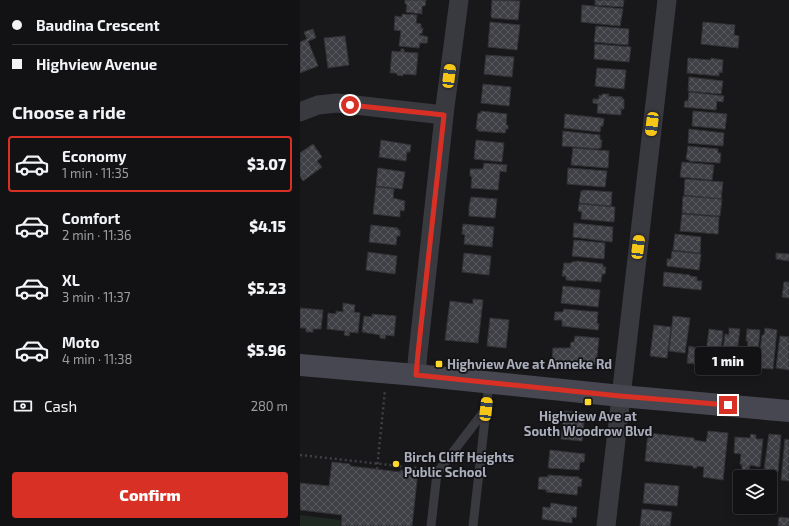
<!DOCTYPE html>
<html lang="en">
<head>
<meta charset="utf-8">
<style>
	:root { --surface:#121214; --page:#1b1b1d; --text:#f1f3f6; --muted:#9c9ea0; --line:#313234; --accent:#d93025 }
	body { margin:0; font-family:"Exo 2",sans-serif; background:var(--page); color:var(--text); height:100vh; display:flex; flex-direction:column; font-size:15px; white-space:nowrap }
	* { box-sizing:border-box; margin:0 }
	p { font-size:13px; color:var(--muted) }
	.icon { flex:none; width:22px; height:22px; fill:none; stroke:currentColor; stroke-width:2; stroke-linecap:round; stroke-linejoin:round }
	.map { position:relative; flex:1; overflow:hidden }
	.panel { display:flex; flex-direction:column; background:var(--surface); width:300px }
	.panel>* { flex:none }
	.banner { display:grid; align-content:center; height:88px; padding:0 12px; background:var(--surface) }
	.buttons { position:absolute; left:433px; top:470px; display:grid; gap:8px }
	.buttons a { display:grid; place-items:center; width:44px; height:44px; border-radius:4px; background:var(--surface); box-shadow:0 2px 10px #0003,0 0 0 1px var(--line); font-size:20px }
	.end { position:absolute; width:18px; height:18px; margin:-9px; border:5px solid #d93025; background:#fff; box-shadow:0 0 0 2px #fff }
	.from { border-radius:50% }
	.bubble { position:absolute; height:28px; border-radius:4px; background:var(--surface); box-shadow:0 2px 10px #0003,0 0 0 1px var(--line); font-size:13px; font-weight:800; line-height:28px; text-align:center }
	.car { position:absolute; width:12px; height:24px; margin:-12px -6px; border-radius:5px; box-shadow:0 0 3px 1px #0007; background:linear-gradient(#f5c518 24%,#345 0 40%,#f5c518 0 76%,#345 0 86%,#f5c518 0) }
	.banner b { display:flex; align-items:center; gap:14px; height:38px; font-size:15px }
	.banner b+b { border-top:1px solid var(--line) }
	.banner i { width:10px; height:10px; background:var(--text) }
	ul { padding:0; list-style:none }
	li { display:flex; align-items:center; gap:12px; height:56px; margin:0 8px 6px; padding:0 4px; border:2px solid transparent; border-radius:4px }
	li div { flex:1 }
	li b { display:block; font-size:15px }
	li em { font-style:normal; font-weight:800 }
	li.active { border-color:var(--accent) }
	li>.icon { width:36px; height:36px; stroke-width:1.5 }
	h2 { padding:0 12px; font-size:18px; line-height:48px }
	.pay { display:flex; align-items:center; gap:10px; height:44px; padding:0 12px; font-size:15px }
	.pay p { margin-inline-start:auto }
	.primary-button { display:flex; gap:8px; margin-top:auto; padding:8px 12px }
	.primary-button a { flex:1; height:46px; border-radius:4px; background:var(--accent); color:#fff; font-size:16px; font-weight:800; line-height:46px; text-align:center }
	main { display:flex; flex:1; min-height:0 }
	.map>svg:first-child { display:block }
	.park { fill:#1f2922 }
	.building { fill:url(#building-cross-hatch); stroke:#333237 }
	.lines { fill:none; stroke-linecap:round; stroke-linejoin:round }
	.path { stroke:#3f4047; stroke-width:2.5; stroke-dasharray:2 3; stroke-linecap:butt }
	.lane { stroke:#393940; stroke-width:9 }
	.street { stroke:#393940; stroke-width:19 }
	.secondary { stroke:#464750; stroke-width:22 }
	.route { stroke:#d93025; stroke-width:5 }
	.poi-dot { fill:#ffda2b; stroke:#131315; stroke-width:1.5 }
	.labels { text-anchor:middle; dominant-baseline:central; stroke-width:3.5; stroke-linejoin:round; paint-order:stroke }
	.poi-label { font-size:13px; font-weight:bold; fill:#a9acbb; stroke:#131315; text-anchor:start }
</style>
</head>
<body>
<main>
<section class="panel">
<div class="banner">
<b><i class="from"></i>Baudina Crescent</b>
<b><i></i>Highview Avenue</b>
</div>
<h2>Choose a ride</h2>
<ul>
<li class="active"><svg class="icon" aria-label="car" viewBox="0 0 24 24"><path d="M5 17H2v-5l4-1 3-4h7l3 4 3 1v5h-3M9 17h6M6 11h13"/><circle cx="7" cy="17" r="2"/><circle cx="17" cy="17" r="2"/></svg><div><b>Economy</b><p>1 min · 11:35</p></div><em>$3.07</em></li>
<li><svg class="icon" aria-label="car" viewBox="0 0 24 24"><path d="M5 17H2v-5l4-1 3-4h7l3 4 3 1v5h-3M9 17h6M6 11h13"/><circle cx="7" cy="17" r="2"/><circle cx="17" cy="17" r="2"/></svg><div><b>Comfort</b><p>2 min · 11:36</p></div><em>$4.15</em></li>
<li><svg class="icon" aria-label="car" viewBox="0 0 24 24"><path d="M5 17H2v-5l4-1 3-4h7l3 4 3 1v5h-3M9 17h6M6 11h13"/><circle cx="7" cy="17" r="2"/><circle cx="17" cy="17" r="2"/></svg><div><b>XL</b><p>3 min · 11:37</p></div><em>$5.23</em></li>
<li><svg class="icon" aria-label="car" viewBox="0 0 24 24"><path d="M5 17H2v-5l4-1 3-4h7l3 4 3 1v5h-3M9 17h6M6 11h13"/><circle cx="7" cy="17" r="2"/><circle cx="17" cy="17" r="2"/></svg><div><b>Moto</b><p>4 min · 11:38</p></div><em>$5.96</em></li>
</ul>
<div class="pay"><svg class="icon" aria-label="cash" viewBox="0 0 24 24"><path d="M3 7h18v10H3z"/><circle cx="12" cy="12" r="2"/></svg>Cash<p>280 m</p></div>
<div class="primary-button"><a>Confirm</a></div>
</section>
<div class="map">
<svg width="489" height="526" viewBox="0 0 489 526">
	<defs>
		<pattern id="building-cross-hatch" width="8" height="8" patternUnits="userSpaceOnUse"><rect width="8" height="8" fill="#3f4045"/><path d="M0 0l8 8M0 8l8-8" fill="none" stroke="#58595e"/></pattern>
	</defs>
	<rect width="100%" height="100%" fill="#18181a"/>
	<!-- park -->
	<path class="park" d="M0,515L41,520L40,526H0Z"/>
	<!-- building -->
	<path class="building" d="M105,0H126L125,6H122V14L106,12L107,4H105Z
		M192,0L220,1L218,20L192,18L191,16Z
		M295,0H324L323,7L295,5Z
		M282,5L323,9L320,26L281,22Z
		M102,14L117,15L116,23L121,24V28H123L122,34L120,33V35L128,37L127,43H120L119,48L99,46L101,31L94,30L95,16L102,17Z
		M190,22L220,25L217,50L188,47Z
		M403,22L435,25L434,35L439,36L438,48L401,44Z
		M296,26L329,29L328,45L294,42Z
		M13,29L16,38L8,41L18,66L0,73V42L7,39L4,32Z
		M45,36L49,65L28,68L24,38Z
		M295,44L331,47L329,62L294,59Z
		M101,49H104V52L118,53L116,75L103,74V76L97,75V73H90L92,51L101,52Z
		M186,55L214,57L212,77L184,74Z
		M388,58L411,60V58L423,60L422,73L419,72V76L387,73Z
		M297,68L326,70L324,89L295,86Z
		M389,77L423,81L421,94L388,91Z
		M183,84L211,87L209,106L181,103Z
		M389,92L424,96L423,102L417,101L416,110L384,107L385,101H388Z
		M302,94H309L308,96L322,97V99H324V109H321V115L297,113L298,104L293,103V99H299V95L302,96Z
		M181,111L207,114L206,125H208V129H206L205,133L178,131V129H176L178,113H181Z
		M393,111L427,114L425,129L392,126Z
		M265,114L301,118L304,119L303,126H301L300,132L264,128Z
		M389,129L424,133L423,146L388,143Z
		M263,131L300,135V140H302L301,148H299V149L262,146Z
		M81,140L111,145L110,152H107L106,161L79,157Z
		M176,140L204,143L202,162L174,159Z
		M13,144L22,157L17,161L22,167L3,181L0,176V153Z
		M388,146L418,149V153H421L420,163L389,161V160L386,159Z
		M273,148L309,151L308,168L271,165Z
		M382,162L414,165L412,180L380,177Z
		M184,163L207,165L206,172L200,171L198,190L171,188L172,177L170,176V169H183Z
		M78,168L105,172L102,189L76,186Z
		M268,168L307,171L305,187L267,184Z
		M385,179L423,182L421,199L384,195Z
		M76,187L94,189L93,198L105,201L104,211L100,210V217L73,214Z
		M283,190L312,192L311,206L279,203L281,191H283Z
		M383,196L422,199L420,216L382,213Z
		M171,197L197,199L195,218L169,216V207Z
		M279,204L315,207L314,222L281,219L282,212L278,211Z
		M382,214L419,217L418,234L380,231Z
		M274,223L313,227L312,242L273,237Z
		M163,224L194,227L192,247L164,244L165,235L162,234Z
		M71,225L98,228V230H100V236H97L96,245L69,242Z
		M375,234L401,237L400,253L373,250Z
		M274,240L305,243L304,259L272,256Z
		M372,251L401,254L399,270L367,266V259H371Z
		M68,252L97,256L95,274L66,270Z
		M164,253L191,256L189,275L162,272Z
		M476,253L489,254V261L476,259Z
		M278,261L303,264V267H306L305,274H302L301,282L276,280V281L266,280V276H262L264,263H272V262Z
		M364,272L390,275V276L397,277V281H402L401,290L363,286Z
		M484,282H489V298L482,297Z
		M263,286L300,290L298,307L261,303Z
		M173,299L183,300L178,343L145,340L150,301L173,304Z
		M43,303L55,305L54,312L60,313L58,333L50,332L49,336L44,335L45,331L27,329L28,313L36,314V311L43,312Z
		M0,308L23,310L21,329H13V332H6V328H0Z
		M264,309L298,312L297,323L299,324L298,330L262,326V320H254L255,312H263Z
		M72,314L96,316L94,336L86,335L85,339L80,338V335L62,332L64,316L72,317Z
		M373,316L390,318L385,353L369,351Z
		M190,318L209,320L206,348L187,346Z
		M354,325L371,327L367,358L350,356Z
		M429,328L440,329L436,361L422,360L425,334L429,335Z
		M465,328L477,330L473,369L458,368L462,335H464Z
		M409,329L423,331L419,371L404,369Z
		M447,329L460,330L457,364L455,368L442,367L443,364H446L448,342L446,341Z
		M275,336L299,338L296,365L252,361L253,348H270L271,342H274Z
		M480,336L489,337V370L476,368Z
		M389,346L403,349L401,365L387,363Z
		M264,411L285,413L282,441L261,439Z
		M408,431L428,433L423,480L403,477L404,467L397,466V468H393V466L345,461L348,433L394,438V440L406,442Z
		M451,434L456,435V439H463L460,467L450,465L449,471L442,470V465L440,464L441,454L434,453L435,437L450,438Z
		M469,434L481,435L478,472L464,470Z
		M485,439L489,440V481L481,480Z
		M250,450L285,454L284,462H280L279,470L248,468Z
		M32,462L50,464V466L100,472V470L118,472L112,526H41L42,515L0,510V483L29,486Z
		M248,475L279,477V479H282L281,487L278,486L277,495L246,492L247,490L238,489L239,477H248Z
		M345,483L379,486L377,506L343,503Z
		M251,503L277,507L276,518L272,517V523L242,519L243,507L250,508Z
		M342,509L372,512L370,526H340Z
		M479,517L489,518V526H478Z"/>
	<g class="lines">
		<!-- path -->
		<path class="path" d="M0,455L126,469
			M77,469L85,390"/>
		<!-- lane -->
		<path class="lane" d="M131,526L137,473L185,410
			M173,526L189,383"/>
		<!-- street -->
		<path class="street" d="M0,112L18,105L37,103L144,115
			M116,375L118,353L145,107L159,0
			M306,526L367,0"/>
		<!-- secondary -->
		<path class="secondary" d="M0,365L116,375L321,396L489,411"/>
	</g>
	<g class="lines">
		<!-- route -->
		<path class="route" d="M50,105L144,115L118,353L116,375L320,396L428,405"/>
	</g>
	<!-- markers -->
	<g class="poi-dot">
		<rect x="135" y="360" width="8" height="8" rx="2"/>
		<rect x="284" y="398" width="8" height="8" rx="2"/>
		<circle cx="96" cy="464" r="4"/>
	</g>
	<g class="labels">
		<!-- poi labels -->
		<g class="poi-label">
			<text x="147" y="364">Highview Ave at Anneke Rd</text>
			<text x="288" y="416" text-anchor="middle">Highview Ave at<tspan x="288" dy="15">South Woodrow Blvd</tspan></text>
			<text x="104" y="457">Birch Cliff Heights<tspan x="104" dy="15">Public School</tspan></text>
		</g>
	</g>
</svg>
<div class="buttons">
<a><svg class="icon" aria-label="layers" viewBox="0 0 24 24"><path d="M12 4l9 5-9 5-9-5zM3 14l9 5 9-5"/></svg></a>
</div>
<i class="end from" style="left:50px;top:105px"></i>
<i class="end" style="left:428px;top:405px"></i>
<div class="bubble" style="left:395px;top:347px;width:66px">1 min</div>
<i class="car" style="left:149px;top:76px;rotate:7deg"></i>
<i class="car" style="left:352px;top:124px;rotate:187deg"></i>
<i class="car" style="left:338px;top:247px;rotate:7deg"></i>
<i class="car" style="left:186px;top:409px;rotate:6deg"></i>
</div>
</main>
</body>
</html>
